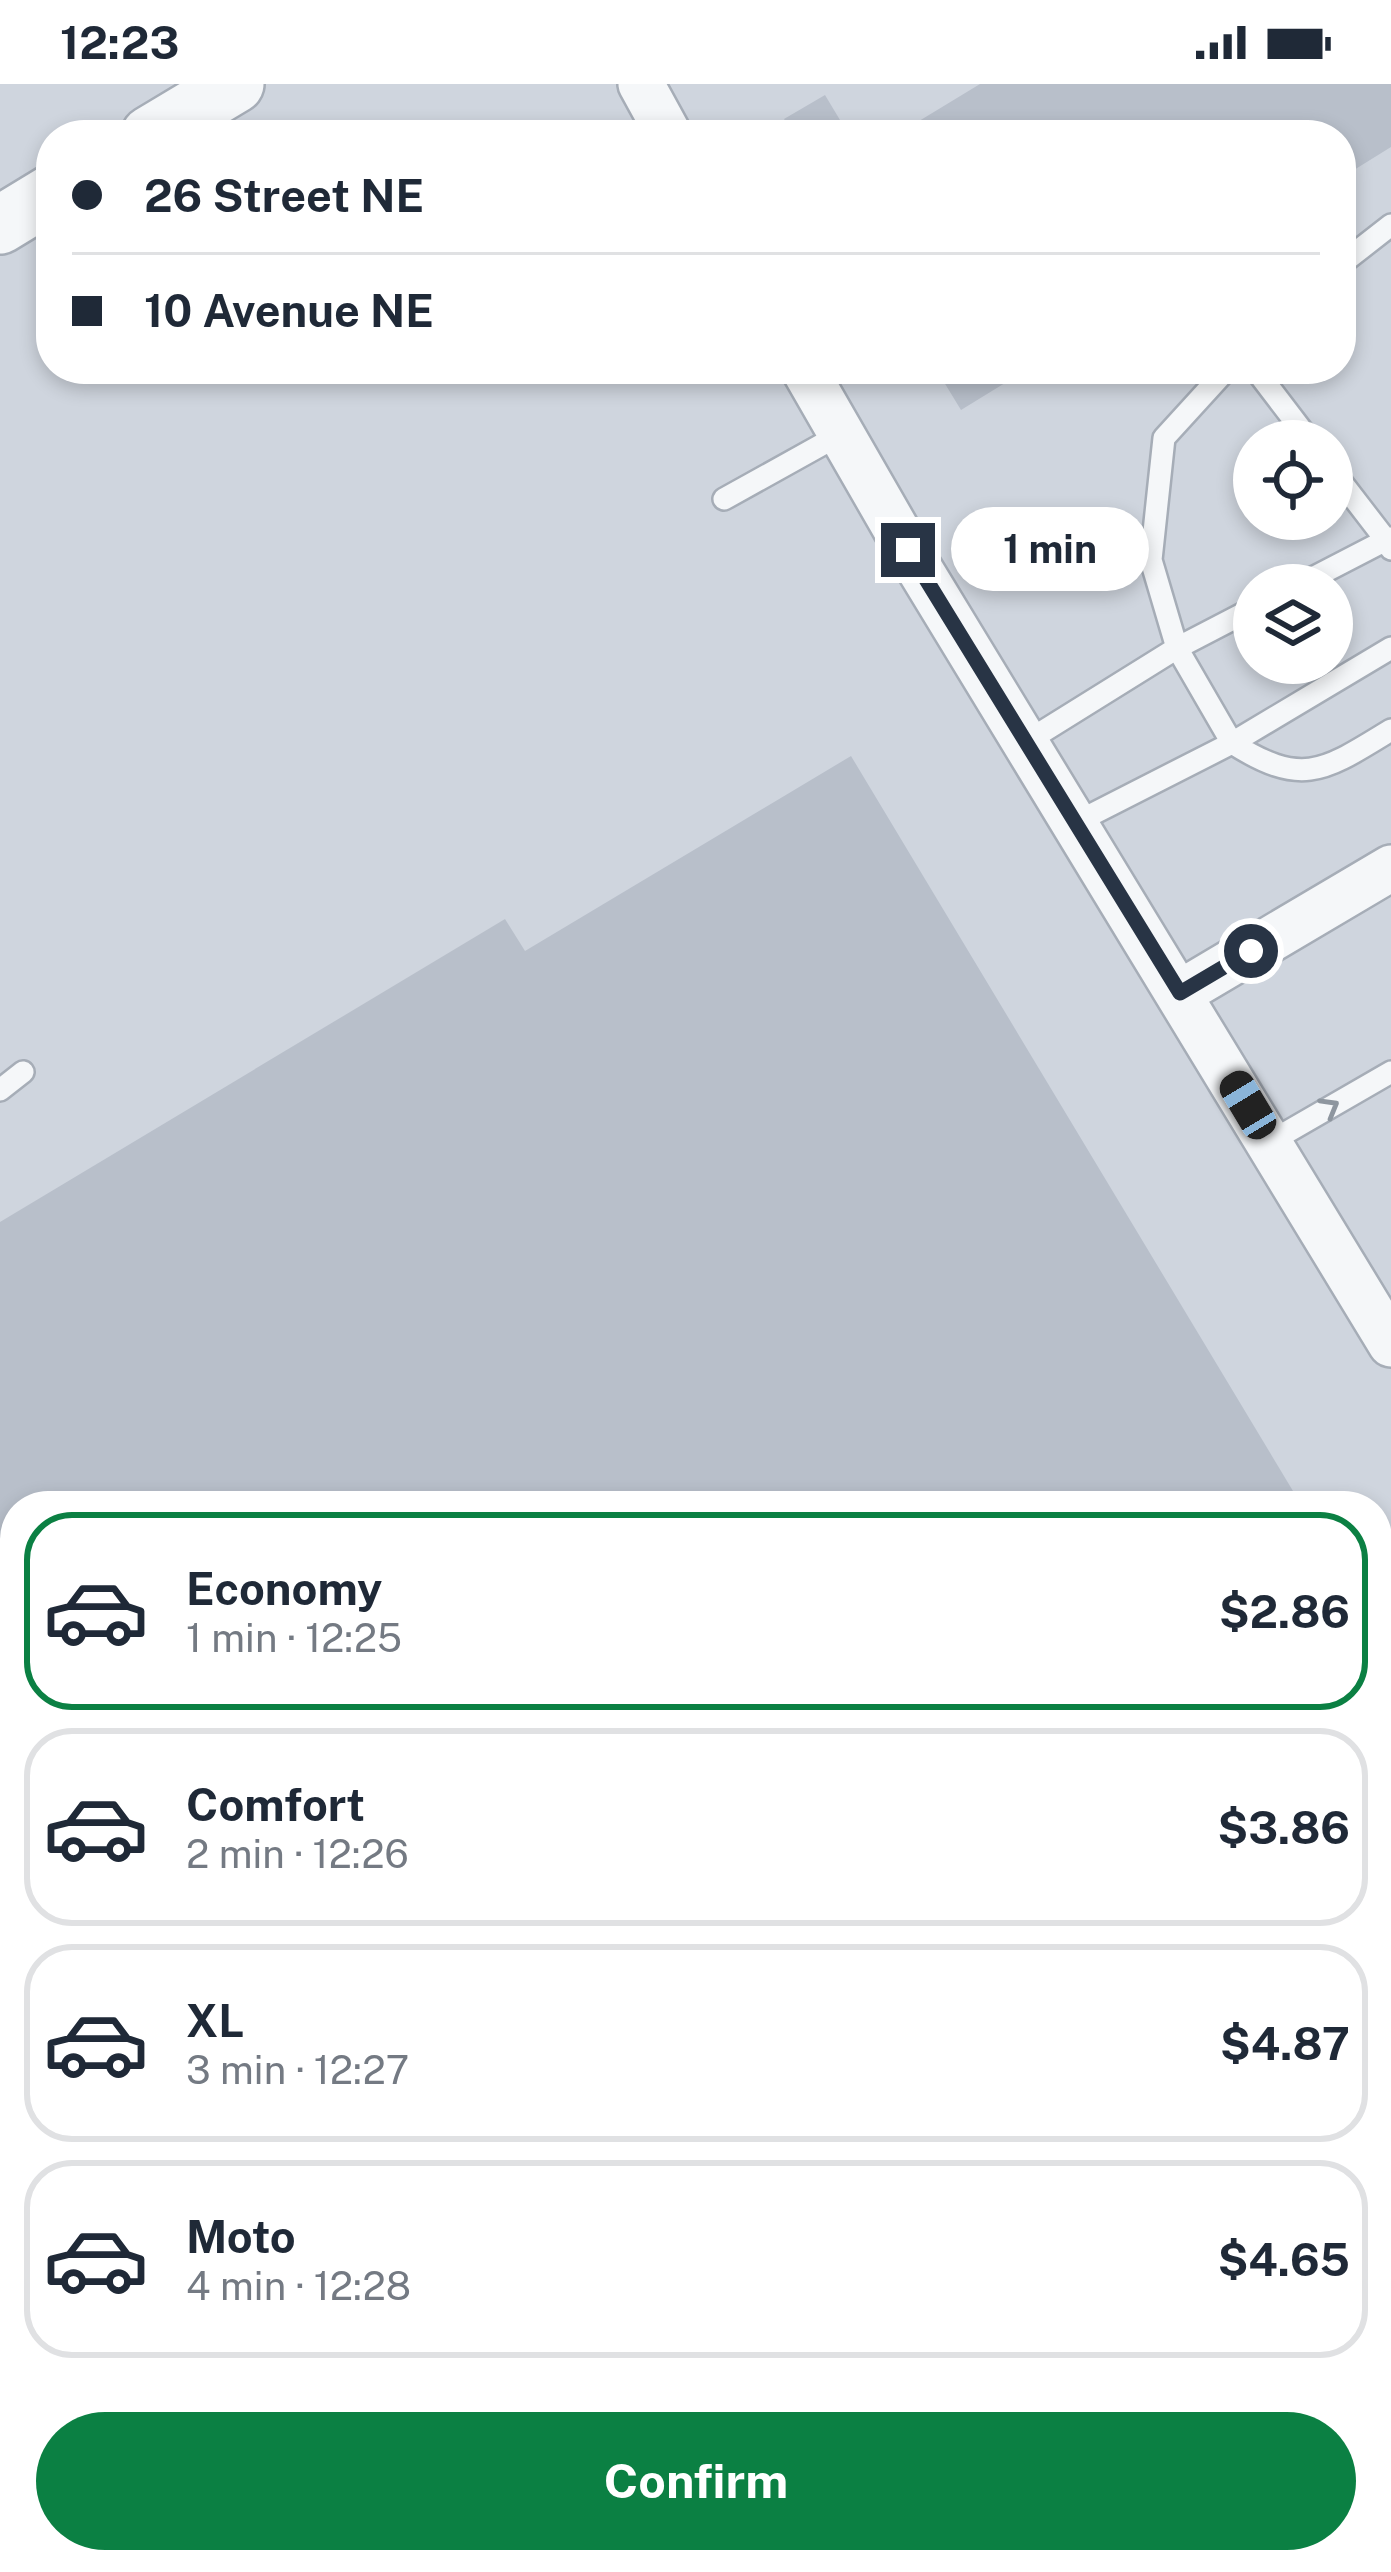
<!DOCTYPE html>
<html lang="en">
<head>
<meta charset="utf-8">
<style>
	:root { --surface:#fff; --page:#f6f6f7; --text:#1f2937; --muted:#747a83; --line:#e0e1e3; --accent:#0b8043 }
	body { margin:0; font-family:"Public Sans",sans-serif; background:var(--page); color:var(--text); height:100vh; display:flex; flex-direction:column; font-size:45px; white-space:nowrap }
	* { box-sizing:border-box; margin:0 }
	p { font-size:39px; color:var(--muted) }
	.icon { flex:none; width:66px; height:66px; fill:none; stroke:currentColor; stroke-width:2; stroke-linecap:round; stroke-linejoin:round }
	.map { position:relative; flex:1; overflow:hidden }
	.panel { position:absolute; left:0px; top:1407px; width:1392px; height:1083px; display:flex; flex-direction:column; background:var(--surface); border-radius:48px 48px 0 0; box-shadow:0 6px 18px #0003 }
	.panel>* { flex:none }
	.hud { position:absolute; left:36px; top:36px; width:1320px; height:264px; border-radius:48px; box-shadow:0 6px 18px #0003; display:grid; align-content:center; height:264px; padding:0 36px; background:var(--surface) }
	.fabs { position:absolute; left:1233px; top:336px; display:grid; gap:24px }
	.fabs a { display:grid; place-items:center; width:120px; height:120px; border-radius:50%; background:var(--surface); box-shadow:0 6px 18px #0003; font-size:60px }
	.end { position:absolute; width:54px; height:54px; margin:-27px; border:15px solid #283445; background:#fff; box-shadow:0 0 0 6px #fff }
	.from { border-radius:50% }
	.bubble { position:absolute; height:84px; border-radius:42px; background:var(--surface); box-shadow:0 6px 18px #0003; font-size:39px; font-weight:700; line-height:84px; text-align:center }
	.car { position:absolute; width:36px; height:72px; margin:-36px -18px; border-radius:15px; box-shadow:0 0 9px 3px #0007; background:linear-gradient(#222 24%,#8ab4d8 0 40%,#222 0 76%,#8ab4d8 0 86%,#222 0) }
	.hud b { display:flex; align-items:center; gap:42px; height:114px; font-size:45px }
	.hud b+b { border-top:3px solid var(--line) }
	.hud i { width:30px; height:30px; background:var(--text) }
	ul { padding:21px 0 0; list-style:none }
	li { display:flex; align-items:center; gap:36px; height:198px; margin:0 24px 18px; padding:0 12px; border:6px solid var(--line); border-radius:48px }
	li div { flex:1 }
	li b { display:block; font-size:45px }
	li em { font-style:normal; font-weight:700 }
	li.on { border-color:var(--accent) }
	li>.icon { width:108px; height:108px; stroke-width:1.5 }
	.button { display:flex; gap:24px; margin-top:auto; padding:24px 36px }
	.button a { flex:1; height:138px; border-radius:72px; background:var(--accent); color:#fff; font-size:48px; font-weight:700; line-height:138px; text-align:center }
	.status { display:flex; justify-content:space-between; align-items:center; height:84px; padding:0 60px; background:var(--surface); direction:ltr }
	.status svg { height:33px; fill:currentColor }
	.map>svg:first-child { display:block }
	.built { fill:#cfd5de; fill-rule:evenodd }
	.building { fill:#b8bfca }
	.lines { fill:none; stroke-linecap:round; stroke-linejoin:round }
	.service-casing { stroke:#a6adb7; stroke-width:26 }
	.minor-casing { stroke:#a6adb7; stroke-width:50 }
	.tertiary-casing { stroke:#a6adb7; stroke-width:62 }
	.service { stroke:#f5f7f9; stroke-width:21 }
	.minor { stroke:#f5f7f9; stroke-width:45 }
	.tertiary { stroke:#f5f7f9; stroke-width:57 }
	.oneway { stroke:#8e969f }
	.route { stroke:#283445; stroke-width:15 }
</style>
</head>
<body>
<div class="status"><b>12:23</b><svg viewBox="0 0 49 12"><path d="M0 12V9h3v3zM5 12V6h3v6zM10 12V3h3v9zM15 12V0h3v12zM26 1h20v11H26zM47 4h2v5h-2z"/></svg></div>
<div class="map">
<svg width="1391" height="2488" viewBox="0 0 1391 2488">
	<rect width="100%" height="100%" fill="#e2e6ec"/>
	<!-- built -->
	<path class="built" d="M0,0H1391V2488H0ZM51,51H1341V285H51ZM1254,357H1332V435H1254ZM1254,501H1332V579H1254ZM15,1422H1377V2475H15Z"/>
	<!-- building -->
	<path class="building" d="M980,0H1391V63L1341,94V51H896Z
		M825,11L849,51H794L784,35Z
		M936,285H1028L961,326Z
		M851,672L1302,1422H15V2431L0,2427V1138L505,835L525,867Z
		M1377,1546L1391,1569V1634L1377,1642Z"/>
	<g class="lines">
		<defs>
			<path id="service" d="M1341,180L1391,141
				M1255,285L1310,357
				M1332,386L1386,456L1391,454
				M724,415L841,350
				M1299,501L1386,456L1391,465
				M1391,564L1232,659C1303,704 1324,687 1391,646
				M1026,658L1177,564L1151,476L1164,354L1227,285
				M1075,739L1232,659L1177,564L1254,524
				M0,1006L23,988
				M1270,1058L1391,988
				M972,2475L980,2488
				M1331,2475L1339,2488
				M489,2488L495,2483"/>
			<path id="minor" d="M641,0L669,51
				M804,285L908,466L1391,1260
				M1180,909L1391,784
				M1377,2285L1391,2276
				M1040,2488L1061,2475"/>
			<path id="tertiary" d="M150,51L235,0
				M0,141L51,110"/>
		</defs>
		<!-- service casing -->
		<use href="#service" class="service-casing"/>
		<!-- minor casing -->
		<use href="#minor" class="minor-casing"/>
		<!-- tertiary casing -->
		<use href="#tertiary" class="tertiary-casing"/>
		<!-- service -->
		<use href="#service" class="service"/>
		<!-- minor -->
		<use href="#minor" class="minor"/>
		<!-- tertiary -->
		<use href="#tertiary" class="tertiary"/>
	</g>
	<!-- one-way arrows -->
	<defs><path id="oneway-chevron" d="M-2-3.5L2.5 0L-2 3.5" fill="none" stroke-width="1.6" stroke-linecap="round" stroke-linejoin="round" transform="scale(3)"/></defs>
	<use class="oneway" href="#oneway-chevron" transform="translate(1330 1023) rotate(-30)"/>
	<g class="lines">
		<!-- route -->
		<path class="route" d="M908,466L1180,909L1251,867"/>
	</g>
</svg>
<div class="fabs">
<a><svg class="icon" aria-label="locate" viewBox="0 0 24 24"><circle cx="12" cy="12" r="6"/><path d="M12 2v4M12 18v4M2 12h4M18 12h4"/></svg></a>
<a><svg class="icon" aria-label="layers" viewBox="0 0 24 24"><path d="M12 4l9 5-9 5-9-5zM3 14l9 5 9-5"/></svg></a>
</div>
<i class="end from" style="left:1251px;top:867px"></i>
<i class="end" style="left:908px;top:466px"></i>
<div class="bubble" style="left:951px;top:423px;width:198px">1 min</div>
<i class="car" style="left:1248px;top:1021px;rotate:329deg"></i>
<div class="hud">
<b><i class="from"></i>26 Street NE</b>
<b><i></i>10 Avenue NE</b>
</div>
<section class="panel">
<ul>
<li class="on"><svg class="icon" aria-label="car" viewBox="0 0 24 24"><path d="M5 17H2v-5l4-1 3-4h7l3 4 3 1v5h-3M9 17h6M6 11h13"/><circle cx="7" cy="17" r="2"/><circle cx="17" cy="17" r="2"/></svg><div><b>Economy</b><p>1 min · 12:25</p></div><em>$2.86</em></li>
<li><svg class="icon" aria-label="car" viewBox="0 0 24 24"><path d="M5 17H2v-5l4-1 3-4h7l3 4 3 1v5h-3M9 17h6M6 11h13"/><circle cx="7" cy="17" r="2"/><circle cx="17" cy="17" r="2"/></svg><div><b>Comfort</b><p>2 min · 12:26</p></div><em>$3.86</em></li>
<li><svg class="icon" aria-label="car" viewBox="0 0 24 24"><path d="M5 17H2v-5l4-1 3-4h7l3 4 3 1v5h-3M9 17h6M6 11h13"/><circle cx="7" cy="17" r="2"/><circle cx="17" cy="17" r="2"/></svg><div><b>XL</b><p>3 min · 12:27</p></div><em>$4.87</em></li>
<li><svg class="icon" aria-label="car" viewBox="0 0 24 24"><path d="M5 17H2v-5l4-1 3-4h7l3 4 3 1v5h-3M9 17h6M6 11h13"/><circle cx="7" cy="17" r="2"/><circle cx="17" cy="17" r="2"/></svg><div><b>Moto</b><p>4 min · 12:28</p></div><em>$4.65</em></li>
</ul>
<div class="button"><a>Confirm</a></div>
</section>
</div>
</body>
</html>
